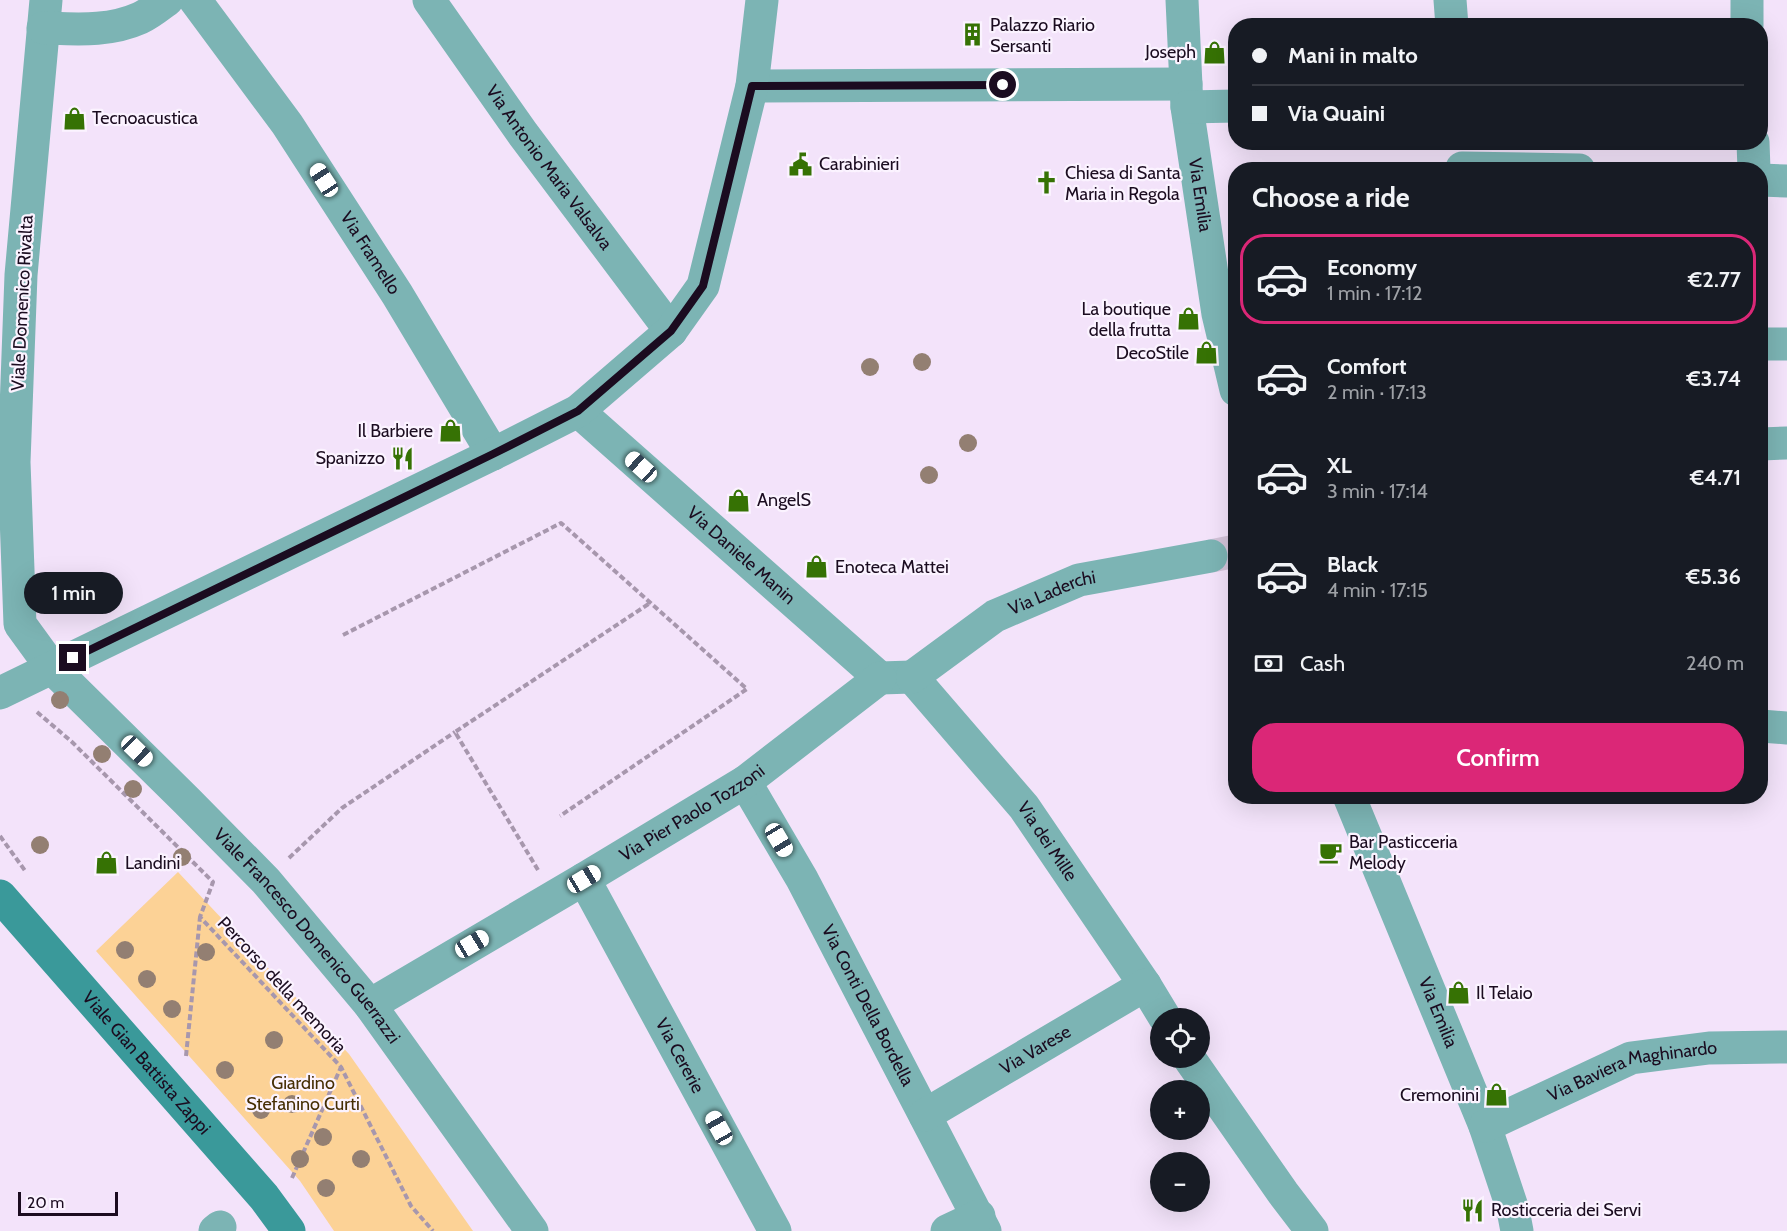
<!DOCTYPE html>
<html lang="en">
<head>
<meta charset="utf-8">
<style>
	:root { --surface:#171b24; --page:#20242c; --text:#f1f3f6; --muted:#9ea1a6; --line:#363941; --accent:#db2777 }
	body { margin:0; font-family:Cabin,sans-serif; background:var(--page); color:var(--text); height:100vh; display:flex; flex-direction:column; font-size:22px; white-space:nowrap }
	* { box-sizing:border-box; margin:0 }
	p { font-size:20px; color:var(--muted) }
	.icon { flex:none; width:33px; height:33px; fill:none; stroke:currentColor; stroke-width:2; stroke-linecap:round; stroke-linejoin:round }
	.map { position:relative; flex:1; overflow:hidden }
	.panel { position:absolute; left:1228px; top:162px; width:540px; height:642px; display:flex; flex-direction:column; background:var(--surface); border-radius:24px; box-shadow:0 6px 24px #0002 }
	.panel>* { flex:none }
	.top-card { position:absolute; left:1228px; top:18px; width:540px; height:132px; border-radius:24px; box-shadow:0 6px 24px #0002; display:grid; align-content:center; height:132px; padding:0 24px; background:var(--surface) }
	.controls { position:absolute; left:1150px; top:1008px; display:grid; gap:12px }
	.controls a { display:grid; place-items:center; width:60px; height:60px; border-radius:50%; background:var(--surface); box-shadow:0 6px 24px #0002; font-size:30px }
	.scale { position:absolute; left:18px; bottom:15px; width:100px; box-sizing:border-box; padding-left:6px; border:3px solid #1b0c20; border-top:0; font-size:16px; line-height:21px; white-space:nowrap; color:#1b0c20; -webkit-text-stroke:4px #fbf3ff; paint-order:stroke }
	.end { position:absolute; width:27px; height:27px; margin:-14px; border:8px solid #1b0c20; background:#fff; box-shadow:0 0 0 3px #fff }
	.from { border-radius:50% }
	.bubble { position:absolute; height:42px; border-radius:21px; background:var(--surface); box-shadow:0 6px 24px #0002; font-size:20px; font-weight:600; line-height:42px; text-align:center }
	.car { position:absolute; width:18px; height:36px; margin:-18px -9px; border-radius:8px; box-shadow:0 0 4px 2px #0007; background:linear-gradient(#fff 24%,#345 0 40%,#fff 0 76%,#345 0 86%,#fff 0) }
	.top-card b { display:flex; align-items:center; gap:21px; height:57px; font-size:22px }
	.top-card b+b { border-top:2px solid var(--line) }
	.top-card i { width:15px; height:15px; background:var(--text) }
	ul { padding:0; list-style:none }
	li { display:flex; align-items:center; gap:18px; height:90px; margin:0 12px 9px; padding:0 12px; border:3px solid transparent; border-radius:24px }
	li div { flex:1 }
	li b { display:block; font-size:22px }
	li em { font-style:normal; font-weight:600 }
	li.active { border-color:var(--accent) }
	li>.icon { width:54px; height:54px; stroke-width:1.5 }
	h2 { padding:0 24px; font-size:27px; line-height:72px }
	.pay { display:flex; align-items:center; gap:15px; height:66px; padding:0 24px; font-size:22px }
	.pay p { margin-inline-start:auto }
	.action { display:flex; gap:12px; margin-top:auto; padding:12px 24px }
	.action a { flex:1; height:69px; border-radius:24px; background:var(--accent); color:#fff; font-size:24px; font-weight:600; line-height:69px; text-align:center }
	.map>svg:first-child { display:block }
	.park { fill:#fcd296 }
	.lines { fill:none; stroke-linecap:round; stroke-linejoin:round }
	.street-tunnel { stroke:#d3c3d9; stroke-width:33; stroke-dasharray:33 16; stroke-linecap:butt }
	.path { stroke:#a797ad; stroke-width:4; stroke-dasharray:6 3; stroke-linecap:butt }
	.street { stroke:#7cb4b4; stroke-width:33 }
	.secondary { stroke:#3a999a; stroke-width:33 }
	.tree { fill:#937f72 }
	.route { stroke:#1b0c20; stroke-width:8 }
	.labels { text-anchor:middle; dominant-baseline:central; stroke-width:4.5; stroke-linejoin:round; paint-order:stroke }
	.poi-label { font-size:18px; fill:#1b0c20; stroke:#fbf3ff; text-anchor:start }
	.street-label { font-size:18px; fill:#1b0c20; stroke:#fbf3ff }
	.park-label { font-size:18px; fill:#452d03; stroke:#fbf3ff }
</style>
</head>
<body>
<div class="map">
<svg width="1787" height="1231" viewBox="0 0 1787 1231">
	<rect width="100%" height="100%" fill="#f3e3fa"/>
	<!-- park -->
	<path class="park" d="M178,872L349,1054L473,1231H334L300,1181L96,951Z"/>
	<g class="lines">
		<!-- street-tunnel -->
		<path class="street-tunnel" d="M1211,556L1236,551"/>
		<!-- path -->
		<path class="path" d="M343,635L561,523L747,689L560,816
			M37,712L72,742L213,882L200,917L341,1067L411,1206L433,1231
			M0,836L26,872
			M289,858L342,808L455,732
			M538,870L455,732L650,603
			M186,1056L200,917
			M292,1178L341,1067"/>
		<!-- street -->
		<g class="street">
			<path id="s1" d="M46,0L21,275L14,462L20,624L52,668L187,801L266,881L370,1005L532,1231"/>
			<path id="s2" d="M195,0L287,124L397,294L493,454"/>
			<path id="s3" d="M429,0L523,134L671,331"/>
			<path id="s4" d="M1182,0L1187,107L1218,314L1236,390"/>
			<path d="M1450,0L1452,26"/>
			<path d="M1747,0V26"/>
			<path d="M43,28C76,29 109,32 140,18C149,14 159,6 167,0"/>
			<path d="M752,86L1186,84"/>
			<path d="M1187,107L1236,106"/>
			<path d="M1753,142L1754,170"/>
			<path d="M1462,168L1579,170"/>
			<path d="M1761,180L1787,181"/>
			<path d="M1761,344H1787"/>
			<path id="s5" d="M578,411L880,678L912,677"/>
			<path d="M1761,444L1787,443"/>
			<path id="s6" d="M912,677L1024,807L1145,985L1165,1018"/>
			<path id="s7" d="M912,677L995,616L1079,580L1211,556"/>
			<path d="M0,693L493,454L578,411L671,331L703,286L752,86L762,0"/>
			<path d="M1761,726L1787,728"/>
			<path id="s8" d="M745,782L802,879L985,1231"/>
			<path id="s9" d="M1349,796L1485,1126L1513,1210L1517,1231"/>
			<path id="s10" d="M584,879L775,1231"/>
			<path id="s11" d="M370,1005L584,879L745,782L880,678"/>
			<path d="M1189,1058L1283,1193L1312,1231"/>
			<path id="s12" d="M925,1115L1145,985"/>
			<path id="s13" d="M1485,1126L1631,1058L1709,1048L1787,1047"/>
			<path d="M215,1231L220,1227"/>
			<path d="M947,1231L979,1216"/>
		</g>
		<!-- secondary -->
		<path class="secondary" id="s14" d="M0,896L264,1197L289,1231"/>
	</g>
	<!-- trees -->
	<g class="tree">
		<circle cx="922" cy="362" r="9"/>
		<circle cx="870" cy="367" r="9"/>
		<circle cx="968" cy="443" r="9"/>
		<circle cx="929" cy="475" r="9"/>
		<circle cx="60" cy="700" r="9"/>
		<circle cx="102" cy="754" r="9"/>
		<circle cx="133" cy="789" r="9"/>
		<circle cx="40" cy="845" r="9"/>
		<circle cx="182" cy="857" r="9"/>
		<circle cx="125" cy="950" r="9"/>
		<circle cx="206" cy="952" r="9"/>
		<circle cx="147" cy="979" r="9"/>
		<circle cx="172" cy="1009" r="9"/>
		<circle cx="274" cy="1040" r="9"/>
		<circle cx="225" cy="1070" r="9"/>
		<circle cx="292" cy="1104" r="9"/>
		<circle cx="261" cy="1110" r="9"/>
		<circle cx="323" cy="1137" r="9"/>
		<circle cx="300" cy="1159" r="9"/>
		<circle cx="361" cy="1159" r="9"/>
		<circle cx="326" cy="1188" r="9"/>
	</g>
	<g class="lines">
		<!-- route -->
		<path class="route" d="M73,658L493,454L578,411L671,331L703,286L752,86L1003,85"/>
	</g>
	<!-- icons -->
	<defs>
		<symbol id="building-bare" viewBox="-9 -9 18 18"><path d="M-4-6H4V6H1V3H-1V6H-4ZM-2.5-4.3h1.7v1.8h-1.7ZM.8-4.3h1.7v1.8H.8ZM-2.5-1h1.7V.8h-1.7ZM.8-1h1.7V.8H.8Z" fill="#367204" stroke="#fbf3ff" stroke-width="2.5" paint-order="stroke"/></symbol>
		<symbol id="shop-bare" viewBox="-9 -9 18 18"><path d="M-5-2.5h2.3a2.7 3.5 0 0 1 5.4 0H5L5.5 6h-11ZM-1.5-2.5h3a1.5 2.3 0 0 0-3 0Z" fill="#367204" stroke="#fbf3ff" stroke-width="2.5" paint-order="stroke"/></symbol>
		<symbol id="civic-bare" viewBox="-9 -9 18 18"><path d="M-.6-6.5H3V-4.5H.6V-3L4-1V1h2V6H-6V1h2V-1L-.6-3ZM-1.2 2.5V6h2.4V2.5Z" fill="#367204" stroke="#fbf3ff" stroke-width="2.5" paint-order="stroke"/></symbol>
		<symbol id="church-bare" viewBox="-9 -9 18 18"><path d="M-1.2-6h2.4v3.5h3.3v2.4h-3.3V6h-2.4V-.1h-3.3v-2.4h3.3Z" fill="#367204" stroke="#fbf3ff" stroke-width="2.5" paint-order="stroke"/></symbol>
		<symbol id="restaurant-bare" viewBox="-9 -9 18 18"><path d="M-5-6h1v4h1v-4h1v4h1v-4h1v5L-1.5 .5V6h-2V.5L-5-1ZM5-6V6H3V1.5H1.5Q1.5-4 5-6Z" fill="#367204" stroke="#fbf3ff" stroke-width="2.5" paint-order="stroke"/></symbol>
		<symbol id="cafe-bare" viewBox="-9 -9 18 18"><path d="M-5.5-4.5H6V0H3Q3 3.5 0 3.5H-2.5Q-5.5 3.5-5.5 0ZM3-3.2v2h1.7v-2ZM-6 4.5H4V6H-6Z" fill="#367204" stroke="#fbf3ff" stroke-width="2.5" paint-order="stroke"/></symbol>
	</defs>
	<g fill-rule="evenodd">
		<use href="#building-bare" x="956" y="18" width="33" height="33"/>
		<use href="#shop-bare" x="1198" y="36" width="33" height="33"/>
		<use href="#shop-bare" x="58" y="102" width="33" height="33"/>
		<use href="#civic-bare" x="784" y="148" width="33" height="33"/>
		<use href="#church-bare" x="1030" y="166" width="33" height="33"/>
		<use href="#shop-bare" x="1172" y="302" width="33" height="33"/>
		<use href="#shop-bare" x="1190" y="336" width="33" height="33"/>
		<use href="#shop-bare" x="434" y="414" width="33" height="33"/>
		<use href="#restaurant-bare" x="386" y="442" width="33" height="33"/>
		<use href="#shop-bare" x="722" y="484" width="33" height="33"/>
		<use href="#shop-bare" x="800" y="550" width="33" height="33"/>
		<use href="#cafe-bare" x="1314" y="836" width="33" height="33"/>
		<use href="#shop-bare" x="90" y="846" width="33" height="33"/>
		<use href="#shop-bare" x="1442" y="976" width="33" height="33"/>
		<use href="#shop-bare" x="1480" y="1078" width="33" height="33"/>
		<use href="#restaurant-bare" x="1456" y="1194" width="33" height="33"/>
	</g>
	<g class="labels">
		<!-- poi labels -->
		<g class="poi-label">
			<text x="990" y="25">Palazzo Riario<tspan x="990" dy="21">Sersanti</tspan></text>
			<text x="1196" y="52" text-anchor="end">Joseph</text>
			<text x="92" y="118">Tecnoacustica</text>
			<text x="819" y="164">Carabinieri</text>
			<text x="1065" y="173">Chiesa di Santa<tspan x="1065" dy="21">Maria in Regola</tspan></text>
			<text x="1171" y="309" text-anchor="end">La boutique<tspan x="1171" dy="21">della frutta</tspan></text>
			<text x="1189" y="353" text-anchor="end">DecoStile</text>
			<text x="433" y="431" text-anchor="end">Il Barbiere</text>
			<text x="385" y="458" text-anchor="end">Spanizzo</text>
			<text x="757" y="500">AngelS</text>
			<text x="835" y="567">Enoteca Mattei</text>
			<text x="1349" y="842">Bar Pasticceria<tspan x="1349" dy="21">Melody</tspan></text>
			<text x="125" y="863">Landini</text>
			<text x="1476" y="993">Il Telaio</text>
			<text x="1479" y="1095" text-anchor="end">Cremonini</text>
			<text x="1491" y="1210">Rosticceria dei Servi</text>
		</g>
		<!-- street labels -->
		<g class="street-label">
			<text stroke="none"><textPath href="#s3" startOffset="206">Via Antonio Maria Valsalva</textPath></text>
			<text stroke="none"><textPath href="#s4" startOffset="196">Via Emilia</textPath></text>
			<text stroke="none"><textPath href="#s2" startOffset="308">Via Framello</textPath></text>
			<text transform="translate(22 303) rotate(-87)">Viale Domenico Rivalta</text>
			<text stroke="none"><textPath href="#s5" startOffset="218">Via Daniele Manin</textPath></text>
			<text stroke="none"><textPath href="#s7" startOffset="165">Via Laderchi</textPath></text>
			<text stroke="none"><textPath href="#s11" startOffset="375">Via Pier Paolo Tozzoni</textPath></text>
			<text stroke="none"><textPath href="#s6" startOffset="213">Via dei Mille</textPath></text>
			<text stroke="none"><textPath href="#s1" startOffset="1050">Viale Francesco Domenico Guerrazzi</textPath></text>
			<text transform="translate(282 985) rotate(47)">Percorso della memoria</text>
			<text stroke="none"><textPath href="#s8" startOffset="255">Via Conti Della Bordella</textPath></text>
			<text stroke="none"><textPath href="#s9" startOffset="234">Via Emilia</textPath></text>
			<text stroke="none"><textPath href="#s12" startOffset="128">Via Varese</textPath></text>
			<text stroke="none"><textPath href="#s10" startOffset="201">Via Cererie</textPath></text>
			<text stroke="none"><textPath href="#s14" startOffset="222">Viale Gian Battista Zappi</textPath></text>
			<text stroke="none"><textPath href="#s13" startOffset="159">Via Baviera Maghinardo</textPath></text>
		</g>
		<!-- park labels -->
		<g class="park-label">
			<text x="303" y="1083">Giardino<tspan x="303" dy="21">Stefanino Curti</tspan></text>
		</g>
	</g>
</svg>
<div class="controls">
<a><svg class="icon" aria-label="locate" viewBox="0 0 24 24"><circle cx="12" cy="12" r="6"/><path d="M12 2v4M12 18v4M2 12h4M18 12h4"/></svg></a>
<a>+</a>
<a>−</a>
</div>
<div class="scale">20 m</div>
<i class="end from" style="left:1003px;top:85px"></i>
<i class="end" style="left:73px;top:658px"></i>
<div class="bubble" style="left:24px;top:572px;width:99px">1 min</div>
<i class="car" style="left:324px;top:180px;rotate:327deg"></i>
<i class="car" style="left:641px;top:467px;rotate:312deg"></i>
<i class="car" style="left:137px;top:751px;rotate:134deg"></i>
<i class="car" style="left:779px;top:840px;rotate:149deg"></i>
<i class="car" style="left:584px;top:879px;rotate:59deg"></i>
<i class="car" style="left:472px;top:944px;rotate:59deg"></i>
<i class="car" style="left:719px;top:1128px;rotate:331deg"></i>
<div class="top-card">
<b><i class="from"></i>Mani in malto</b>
<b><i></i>Via Quaini</b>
</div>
<section class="panel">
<h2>Choose a ride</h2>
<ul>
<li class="active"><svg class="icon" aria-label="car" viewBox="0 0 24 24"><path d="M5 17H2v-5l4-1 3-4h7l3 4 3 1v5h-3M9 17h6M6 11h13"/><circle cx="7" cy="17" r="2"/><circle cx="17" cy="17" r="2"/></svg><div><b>Economy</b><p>1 min · 17:12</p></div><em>€2.77</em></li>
<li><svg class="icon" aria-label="car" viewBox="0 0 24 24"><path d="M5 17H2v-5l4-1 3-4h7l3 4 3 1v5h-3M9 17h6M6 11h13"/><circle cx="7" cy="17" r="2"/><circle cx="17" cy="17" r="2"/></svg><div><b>Comfort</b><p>2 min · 17:13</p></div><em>€3.74</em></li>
<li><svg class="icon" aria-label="car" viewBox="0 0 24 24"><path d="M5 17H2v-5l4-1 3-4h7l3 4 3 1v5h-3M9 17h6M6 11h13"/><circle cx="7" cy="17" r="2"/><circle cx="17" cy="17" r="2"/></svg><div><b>XL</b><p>3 min · 17:14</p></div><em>€4.71</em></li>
<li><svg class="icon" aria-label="car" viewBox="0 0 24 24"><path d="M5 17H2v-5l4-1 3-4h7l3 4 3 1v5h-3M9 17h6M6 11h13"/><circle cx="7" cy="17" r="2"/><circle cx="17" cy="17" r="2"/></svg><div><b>Black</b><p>4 min · 17:15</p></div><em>€5.36</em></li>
</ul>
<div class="pay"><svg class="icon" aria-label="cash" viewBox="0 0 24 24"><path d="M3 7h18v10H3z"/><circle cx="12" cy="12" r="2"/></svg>Cash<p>240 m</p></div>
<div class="action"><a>Confirm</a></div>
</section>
</div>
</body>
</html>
